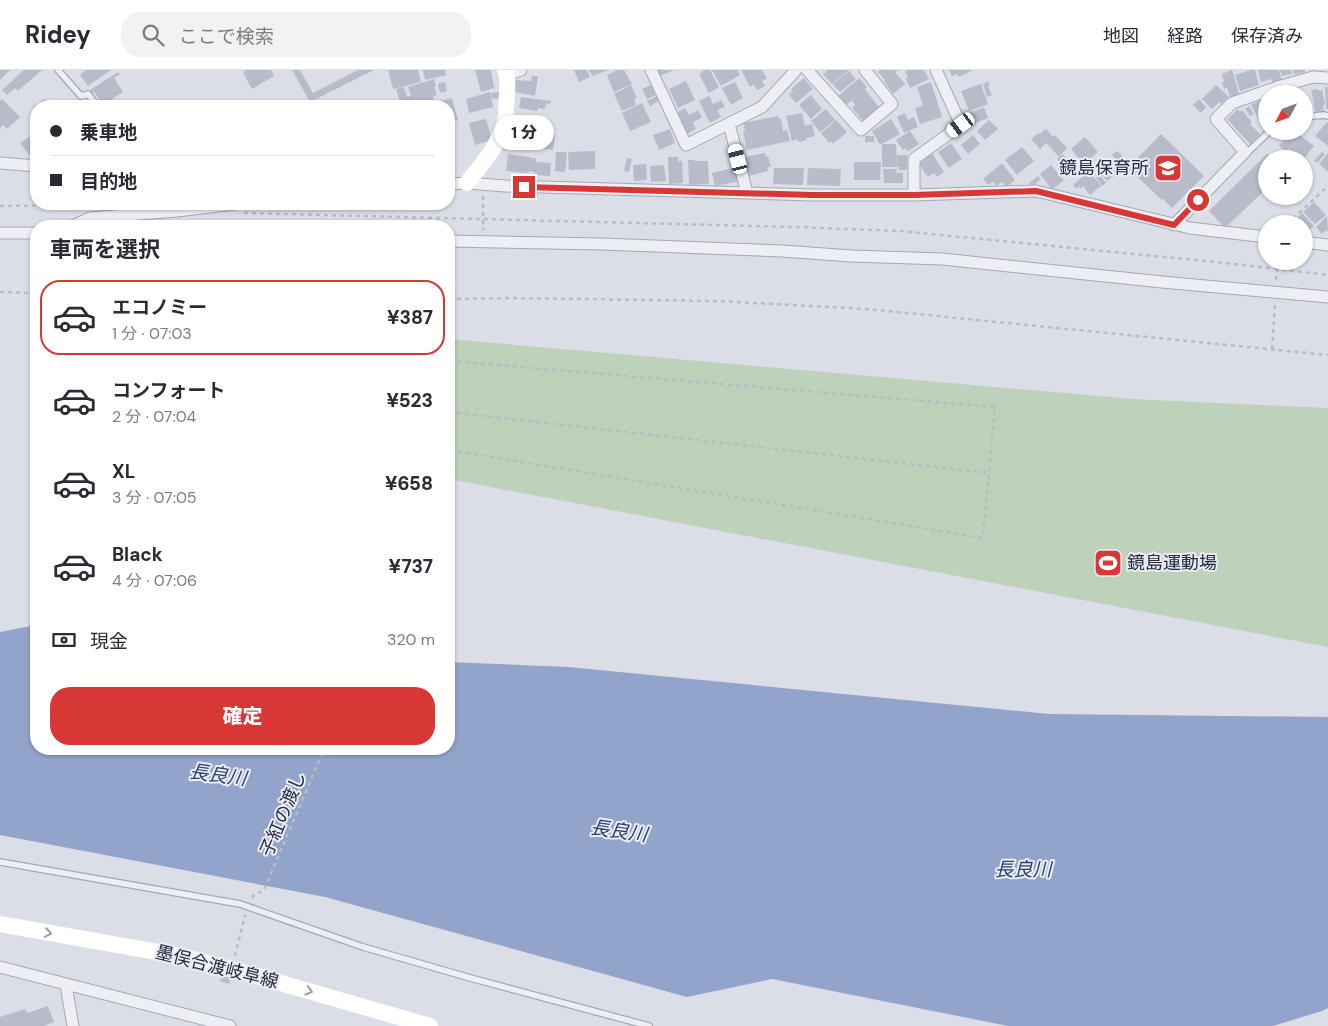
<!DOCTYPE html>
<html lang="ja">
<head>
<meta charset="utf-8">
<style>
	:root { --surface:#fff; --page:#f2f2f3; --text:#2b2b33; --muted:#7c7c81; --line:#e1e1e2; --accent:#d73735 }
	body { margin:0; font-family:"DM Sans","Noto Sans JP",sans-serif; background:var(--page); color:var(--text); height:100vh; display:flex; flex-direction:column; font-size:19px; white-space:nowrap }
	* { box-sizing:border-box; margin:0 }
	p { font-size:16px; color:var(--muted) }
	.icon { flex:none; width:28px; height:28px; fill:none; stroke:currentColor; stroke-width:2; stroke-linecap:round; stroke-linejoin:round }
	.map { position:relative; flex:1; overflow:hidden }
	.drawer { position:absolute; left:30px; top:150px; width:425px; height:535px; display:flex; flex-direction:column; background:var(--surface); border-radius:20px; box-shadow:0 1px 4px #0004 }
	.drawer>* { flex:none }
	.banner { position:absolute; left:30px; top:30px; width:425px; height:110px; border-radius:20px; box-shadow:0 1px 4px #0004; display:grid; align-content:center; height:110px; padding:0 20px; background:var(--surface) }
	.needle { width:32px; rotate:229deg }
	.controls { position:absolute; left:1258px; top:15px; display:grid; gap:10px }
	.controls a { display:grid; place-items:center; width:55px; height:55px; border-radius:50%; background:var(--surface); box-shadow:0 1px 4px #0004; font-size:25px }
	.end { position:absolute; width:22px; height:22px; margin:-11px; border:6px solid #d73735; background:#fff; box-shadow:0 0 0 2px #fff }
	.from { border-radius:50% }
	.bubble { position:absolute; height:35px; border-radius:18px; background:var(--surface); box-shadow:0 1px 4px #0004; font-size:16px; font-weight:800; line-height:35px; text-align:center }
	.car { position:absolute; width:15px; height:30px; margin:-15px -8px; border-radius:6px; box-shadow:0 0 4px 1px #0007; background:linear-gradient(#fff 24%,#345 0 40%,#fff 0 76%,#345 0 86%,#fff 0) }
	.banner b { display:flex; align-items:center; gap:18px; height:48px; font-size:19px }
	.banner b+b { border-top:1px solid var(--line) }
	.banner i { width:12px; height:12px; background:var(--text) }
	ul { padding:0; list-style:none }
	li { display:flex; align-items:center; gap:15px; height:75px; margin:0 10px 8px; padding:0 10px; border:2px solid transparent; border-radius:20px }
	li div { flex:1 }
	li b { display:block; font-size:19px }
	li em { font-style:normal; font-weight:800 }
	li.on { border-color:var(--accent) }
	li>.icon { width:45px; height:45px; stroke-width:1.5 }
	h2 { padding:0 20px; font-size:22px; line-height:60px }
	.pay { display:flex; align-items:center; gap:12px; height:55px; padding:0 20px; font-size:19px }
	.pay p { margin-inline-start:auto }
	.button { display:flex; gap:10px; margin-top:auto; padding:10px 20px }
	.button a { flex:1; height:58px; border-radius:20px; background:var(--accent); color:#fff; font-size:20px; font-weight:800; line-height:58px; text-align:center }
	header { display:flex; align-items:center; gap:30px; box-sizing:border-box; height:70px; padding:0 25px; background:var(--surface); border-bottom:1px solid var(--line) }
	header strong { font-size:24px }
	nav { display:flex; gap:28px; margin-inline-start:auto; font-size:18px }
	.search { width:350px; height:45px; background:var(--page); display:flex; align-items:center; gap:12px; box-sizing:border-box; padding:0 18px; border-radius:20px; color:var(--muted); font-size:19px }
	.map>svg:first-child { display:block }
	.green { fill:#bdd1bb }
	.water { fill:#93a4ca }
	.building { fill:#b8bcca }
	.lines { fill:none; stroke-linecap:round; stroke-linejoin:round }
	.service-casing { stroke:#a4a8b4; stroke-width:8 }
	.minor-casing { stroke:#a4a8b4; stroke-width:13 }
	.path { stroke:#b9bcc5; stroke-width:2.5; stroke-dasharray:4 4; stroke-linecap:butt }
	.service { stroke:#eeeff5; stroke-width:5.5 }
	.minor { stroke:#eeeff5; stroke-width:11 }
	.secondary { stroke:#fff; stroke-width:16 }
	.oneway { stroke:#9c9fa8 }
	.route { stroke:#d73735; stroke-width:6 }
	.labels { text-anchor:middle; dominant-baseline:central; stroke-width:4; stroke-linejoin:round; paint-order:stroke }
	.poi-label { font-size:18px; fill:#24293d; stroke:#eaedf4; text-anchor:end }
	.street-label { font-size:18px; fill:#24293d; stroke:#eaedf4 }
	.water-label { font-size:19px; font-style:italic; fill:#2c4074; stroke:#eaedf4 }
</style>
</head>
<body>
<header>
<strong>Ridey</strong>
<div class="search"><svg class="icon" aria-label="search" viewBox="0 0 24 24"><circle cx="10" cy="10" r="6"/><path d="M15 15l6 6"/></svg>ここで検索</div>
<nav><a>地図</a><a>経路</a><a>保存済み</a></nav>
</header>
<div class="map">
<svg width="1328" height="956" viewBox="0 0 1328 956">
	<rect width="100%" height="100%" fill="#dbdee7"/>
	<!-- green -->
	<path class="green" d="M449,269L1132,329L1328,338V577L449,409Z"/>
	<!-- water -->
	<path class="water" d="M36,555V679H449V592L568,597L1050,644L1328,647V938L1322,941L1273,956H1008L772,909L687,927L325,827L0,765V562Z"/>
	<!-- building -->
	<path class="building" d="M0,0H10L0,10Z
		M24,0H42L18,21L15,18L7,25L2,20Z
		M86,0H111L88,16L80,5Z
		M244,0H271L274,6L252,19L243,3L245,2Z
		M292,0H300L313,23L358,0H374L310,32Z
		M388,0H418L421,12L393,19Z
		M423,0H445L446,5L425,10Z
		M475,0H491L494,18L481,22Z
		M574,0H587L590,7L579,12Z
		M589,0H609L592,6Z
		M617,0H624L632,14L614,22L607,5Z
		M657,0H674L660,6Z
		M704,0H710L719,17L709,23L699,4Z
		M712,0H737L740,5L721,16Z
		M741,0H762L767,8L762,11L765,16L757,20L754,15L750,17Z
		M828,0H849L832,14L823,4Z
		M880,0H898L895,2L905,14L893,24L884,11L885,10L878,2Z
		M908,0H924L929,9L910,18L906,9L908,8L905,1Z
		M949,0H973L959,7L957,4L952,6Z
		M1232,0L1239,24L1230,27L1227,17L1224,19L1222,12H1224L1222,4Z
		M1250,0H1255L1259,15L1240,21L1235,5Z
		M1258,0H1279L1282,11L1273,13L1271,9L1261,12Z
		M1280,0H1291L1292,4L1282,6Z
		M1293,0H1305V2L1294,4Z
		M849,1L856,9L840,22L833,14Z
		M118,2L120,4L114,8L123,22L103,35L94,22L92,24L90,20Z
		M532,6H538L535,26L515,22V10L531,11Z
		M804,8L813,19L796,33L789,25L793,21L791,19Z
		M859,8L867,17L865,19L880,39L864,52L852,38L855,35L852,31L862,22L846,35L838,26Z
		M434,9L436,16H434L437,25L433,26L436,36H401L396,19L404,17L407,27L411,26L408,17Z
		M686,11L695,30L678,38L669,19Z
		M988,11L990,15L988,16L992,25L987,27L983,14Z
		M445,12L447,21L440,23L438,14Z
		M735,12L743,28L731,35L722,18Z
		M931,12L942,47L920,54L915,38L923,36L917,17Z
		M981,14L988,34L969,41L961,21Z
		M631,15L637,28L634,29L636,35L622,41L614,24Z
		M651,15L656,25L647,29L642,19Z
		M1216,15L1229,27L1221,34L1219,32L1212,39L1202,29Z
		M1325,17H1328V39H1326Z
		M1318,19V21L1322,20L1325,34L1323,35L1324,41L1316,43L1311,20Z
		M490,22L493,37L469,43L466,29Z
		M499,22L500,28L492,29L491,23Z
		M811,25L822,39L811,49L799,35Z
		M657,26L659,31L650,36L647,31Z
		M709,26L713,34L721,30L725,37L717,40L721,47L710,53L699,31Z
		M521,27L551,31L550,34L546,33L545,39L538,38L537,41L519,38Z
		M452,28L455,40L449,41V36H443L442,31Z
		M2,29L20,47L7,59L3,55L0,58V31Z
		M45,29L49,36H36V41L33,37Z
		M1199,29L1206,37L1201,43L1193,35Z
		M1261,30L1263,34L1266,33V56L1264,58L1251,35Z
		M642,33L651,52L630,61L622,43Z
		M1249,36L1254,44L1250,46L1245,39Z
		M984,37L988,48L973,54L969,43Z
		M685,38L689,45L698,40L702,48L693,52L696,59L687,64L676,43Z
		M826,39L835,50L820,62L811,51Z
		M1238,39L1240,42L1242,40L1252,52L1250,54L1260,64L1250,74L1227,49Z
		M455,40L458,50L449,52V42Z
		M802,43L805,56L812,54L815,66L806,68L807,70L798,72V69L792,71L786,46Z
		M905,43L908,50L914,47L918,57L904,63L897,47Z
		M778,46L779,49H781L783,61L787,60L790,71L747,80L743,61H745L743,53Z
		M486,49L492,70L475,75L469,53Z
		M891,49L900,64L880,75L872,61Z
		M836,50L847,62L833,74L831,71L829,73L821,63Z
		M989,50L998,59L985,70L977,61Z
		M1327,52L1328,53V76L1315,66Z
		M523,53H531L530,62L555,65L553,80L514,75L516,66L521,67Z
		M670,59L675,73L659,80L653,65Z
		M1046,59L1053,67L1055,65L1067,78L1059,87L1046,73L1040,79L1031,69L1039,63L1040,64Z
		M910,61L919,74L908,81L906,78L903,80L896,70Z
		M1291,61H1295L1314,76L1304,89H1295L1292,87L1295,84L1289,79L1286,82L1279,76Z
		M1161,64L1204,106L1172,138L1163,129L1162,130L1128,98Z
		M32,65L36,72V83L31,87L20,73Z
		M973,65L980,74L968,84L961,75Z
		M865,66H874V72H865Z
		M1085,67L1098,82L1086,92L1083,88L1080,90L1071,79Z
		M951,73L962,89L949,98L938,82Z
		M882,74H896L897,97H882Z
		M1022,77L1034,91L1017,105L1005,90Z
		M595,81V99L569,100L568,82Z
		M1117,81L1125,89L1119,94L1112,85Z
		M556,82H567L565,102L555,101Z
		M1322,82L1325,84L1317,93L1314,91Z
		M765,83L766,87L768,86L771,97H767L768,101L749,106L744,87Z
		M932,83L944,102L937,107L934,103L928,107L919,94L923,91L922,90Z
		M1328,83V102L1319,94Z
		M508,84L530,87V88H536V92L551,93L550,106L534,105L535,102L529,101L528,103L506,101Z
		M1063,84L1067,89L1061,94L1057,89Z
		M1267,84L1272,89H1266V119L1225,158L1209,141Z
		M897,85H907V100H899L898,96H903H897Z
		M668,87H678V91H682L683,113L669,114Z
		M627,88L632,89L629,102L624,101Z
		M1108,88L1112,93L1114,91L1121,100L1107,111L1096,98Z
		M688,90H694L695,91H708L709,114L689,115Z
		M854,92H881L880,110H854Z
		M1002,93L1015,110L1006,117L1002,112L997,116L993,112L988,115L983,109Z
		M646,94L647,110L634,111L633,95Z
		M664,95L666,111L651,112L650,96Z
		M1051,95L1064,110L1052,120L1040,104Z
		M737,97L740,111L715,116L712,103Z
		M774,98H804L803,115L773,114Z
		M808,98L841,99L840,116L807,115Z
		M883,99H897L896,103H903V113H884Z
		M1089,101L1101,116L1090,125L1083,116L1080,119L1079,116L1076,119L1073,115Z
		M1100,105L1106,113L1102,116L1096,108Z
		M1038,106L1041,109L1032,117L1029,113Z
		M1314,132L1326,145L1315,154L1303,142Z
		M1302,143L1314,156L1306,163L1304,161V154H1291Z
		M1327,146L1328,162L1326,160L1322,164L1316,157Z
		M222,904L231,906L229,914L220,911Z
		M48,936L54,952L44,956H0V947L25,939L27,943Z"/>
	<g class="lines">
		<defs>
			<path id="service" d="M58,0L81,26L88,24L97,36
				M1304,47L1324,45L1328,46
				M1245,82L1249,81L1270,61
				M0,792L240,834L363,877L474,909L649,956"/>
			<path id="minor" d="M651,0L686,75L762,37L796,0
				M807,0L861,60L892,34L865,0
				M507,5L521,0
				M729,54L747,123
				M0,93L36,96
				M449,114L467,113L505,116L812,125H914L1036,121L1190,158L1266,167
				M914,125V89L961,55L936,0
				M1174,155L1245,82L1216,49L1232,33L1281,16L1313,7L1328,8
				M73,156L90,148L177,141L234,134
				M0,163H36
				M449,171L602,174L782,181L852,186L942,189L1162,212L1328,227
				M1304,172L1328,175
				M0,897L230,956
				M66,915L73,956"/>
		</defs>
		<!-- service casing -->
		<use href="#service" class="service-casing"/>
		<!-- minor casing -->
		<use href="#minor" class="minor-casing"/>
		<!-- path -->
		<path class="path" d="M483,126V160
			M0,136L86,135
			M244,143L794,157L900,161L1226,193L1328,205
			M1287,154L1328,116
			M1276,210L1278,191
			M0,222L36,223
			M449,229L511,228L717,231L867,239L1328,285
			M1272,279L1275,235
			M449,291L995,337L983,468L449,380
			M449,342L989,403
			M252,828L253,826L264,820L324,679
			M235,886L245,845"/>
		<!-- service -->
		<use href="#service" class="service"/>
		<!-- minor -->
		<use href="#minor" class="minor"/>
		<!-- secondary -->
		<path class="secondary" d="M467,113C483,93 502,72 506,46C506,40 506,33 507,27C507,18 509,9 505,0
			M0,854L185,887L246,903L430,956"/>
	</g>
	<!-- one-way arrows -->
	<defs><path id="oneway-chevron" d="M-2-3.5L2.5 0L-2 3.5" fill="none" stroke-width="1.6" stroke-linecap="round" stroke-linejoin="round" transform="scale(1.25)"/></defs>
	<g class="oneway">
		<use href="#oneway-chevron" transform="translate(48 863) rotate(10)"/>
		<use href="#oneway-chevron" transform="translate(309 921) rotate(16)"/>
	</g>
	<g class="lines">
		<!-- route -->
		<path class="route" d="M524,117L812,125H914L1036,121L1174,155L1198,130"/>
	</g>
	<!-- icons -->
	<defs>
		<symbol id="school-square" viewBox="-11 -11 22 22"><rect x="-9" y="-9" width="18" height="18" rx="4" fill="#d73735" stroke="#eaedf4"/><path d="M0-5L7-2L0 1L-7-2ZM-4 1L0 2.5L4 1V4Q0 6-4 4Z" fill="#fff"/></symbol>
		<symbol id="stadium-square" viewBox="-11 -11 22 22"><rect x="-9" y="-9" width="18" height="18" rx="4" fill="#d73735" stroke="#eaedf4"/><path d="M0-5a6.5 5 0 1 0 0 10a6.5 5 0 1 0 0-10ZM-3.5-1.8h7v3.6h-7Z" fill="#fff"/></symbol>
	</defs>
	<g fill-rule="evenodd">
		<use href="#school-square" x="1152" y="82" width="32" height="32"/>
		<use href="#stadium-square" x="1092" y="477" width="32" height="32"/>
	</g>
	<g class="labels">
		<!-- poi labels -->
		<g class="poi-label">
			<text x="1149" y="98">鏡島保育所</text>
			<text x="1127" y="493" text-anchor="start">鏡島運動場</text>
		</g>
		<!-- street labels -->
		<g class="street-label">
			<text transform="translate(283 744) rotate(-67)">子紅の渡し</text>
			<text transform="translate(217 897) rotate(14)">墨俣合渡岐阜線</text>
		</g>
		<!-- water labels -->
		<g class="water-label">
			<text transform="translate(218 705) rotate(8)">長良川</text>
			<text transform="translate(619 761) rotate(8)">長良川</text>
			<text x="1023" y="799">長良川</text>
		</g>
	</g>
</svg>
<div class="controls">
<a><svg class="needle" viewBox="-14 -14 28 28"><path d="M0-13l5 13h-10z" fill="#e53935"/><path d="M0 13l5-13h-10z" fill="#7c7c81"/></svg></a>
<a>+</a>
<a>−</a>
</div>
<i class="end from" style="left:1198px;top:130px"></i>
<i class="end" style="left:524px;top:117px"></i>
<div class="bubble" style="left:494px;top:45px;width:60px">1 分</div>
<i class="car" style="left:961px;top:55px;rotate:234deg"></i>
<i class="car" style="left:738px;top:89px;rotate:346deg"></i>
<div class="banner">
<b><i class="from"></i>乗車地</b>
<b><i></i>目的地</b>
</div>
<section class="drawer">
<h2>車両を選択</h2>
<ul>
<li class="on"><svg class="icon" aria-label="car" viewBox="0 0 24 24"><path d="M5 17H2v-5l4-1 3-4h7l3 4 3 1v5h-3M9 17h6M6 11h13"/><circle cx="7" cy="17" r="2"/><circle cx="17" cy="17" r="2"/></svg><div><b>エコノミー</b><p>1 分 · 07:03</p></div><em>¥387</em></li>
<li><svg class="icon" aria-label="car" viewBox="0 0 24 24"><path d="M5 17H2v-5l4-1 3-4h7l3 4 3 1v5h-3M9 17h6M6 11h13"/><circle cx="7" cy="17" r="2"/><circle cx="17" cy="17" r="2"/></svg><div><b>コンフォート</b><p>2 分 · 07:04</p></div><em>¥523</em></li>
<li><svg class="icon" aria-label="car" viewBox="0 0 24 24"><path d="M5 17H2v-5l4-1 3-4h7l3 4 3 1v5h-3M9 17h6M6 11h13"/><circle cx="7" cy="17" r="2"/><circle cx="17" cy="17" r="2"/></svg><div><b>XL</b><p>3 分 · 07:05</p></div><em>¥658</em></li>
<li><svg class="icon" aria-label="car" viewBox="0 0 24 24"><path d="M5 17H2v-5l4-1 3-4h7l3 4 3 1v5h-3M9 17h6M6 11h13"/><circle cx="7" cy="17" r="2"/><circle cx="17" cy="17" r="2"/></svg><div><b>Black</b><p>4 分 · 07:06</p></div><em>¥737</em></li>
</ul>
<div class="pay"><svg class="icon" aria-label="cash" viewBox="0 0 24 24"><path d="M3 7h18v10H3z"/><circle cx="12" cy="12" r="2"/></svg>現金<p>320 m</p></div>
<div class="button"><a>確定</a></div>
</section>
</div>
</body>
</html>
